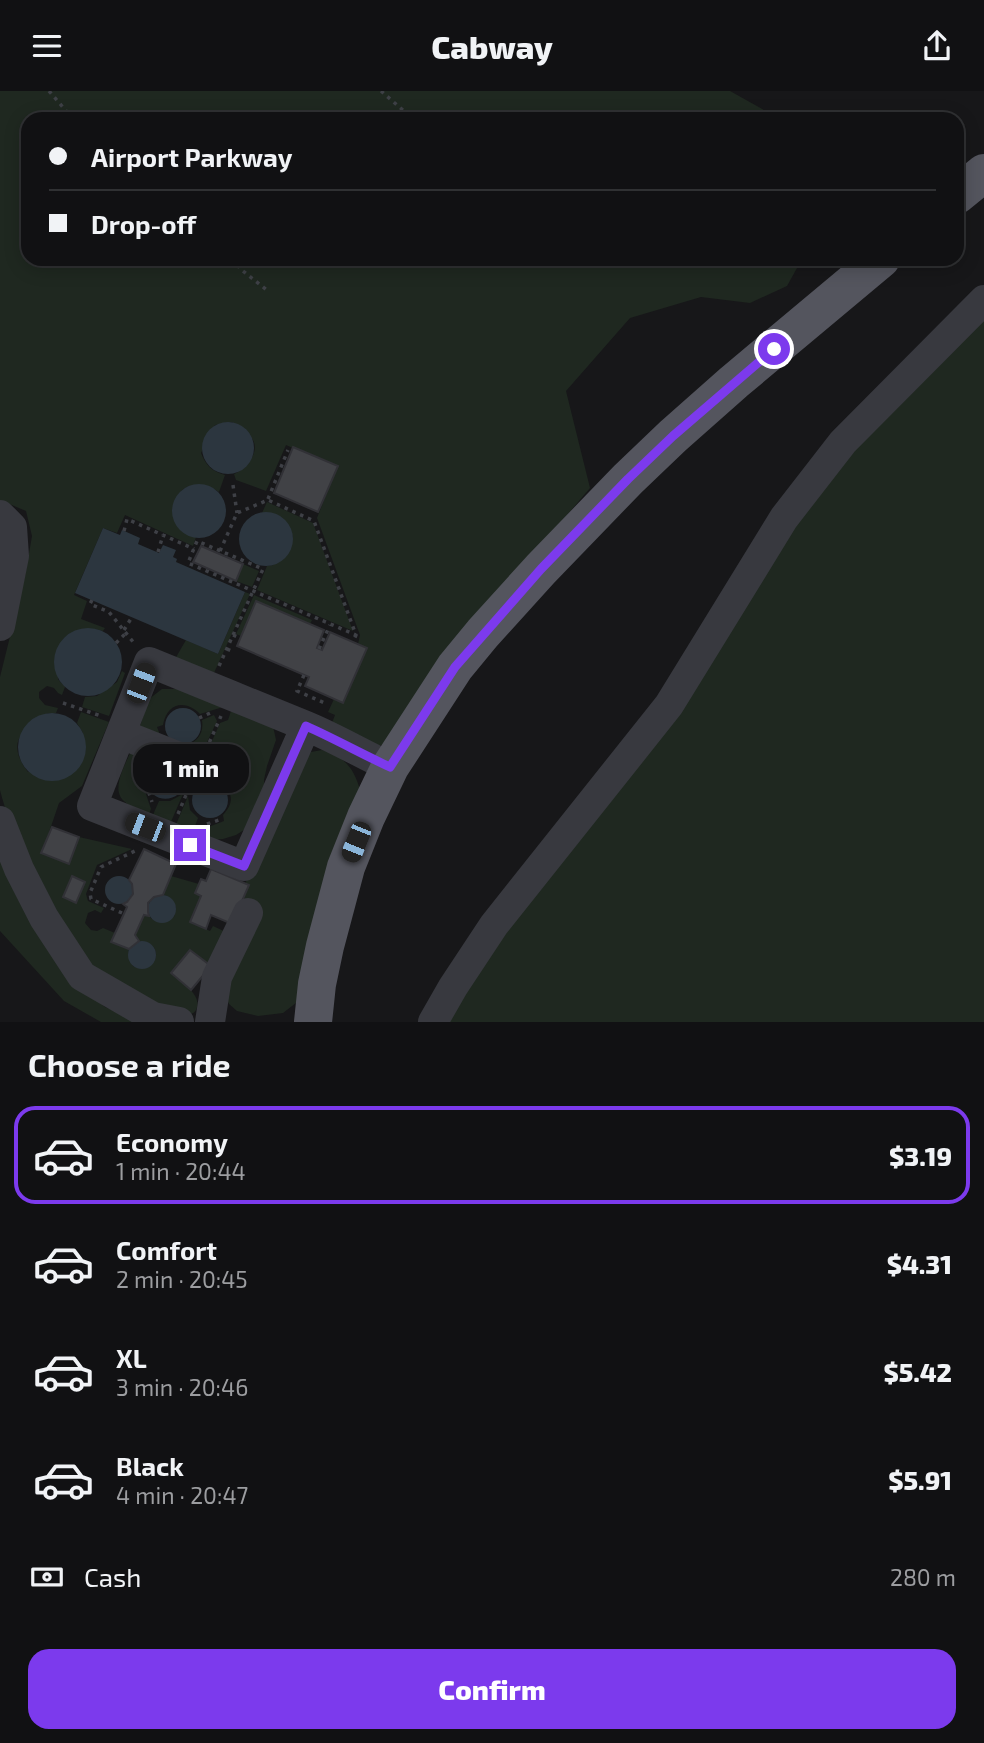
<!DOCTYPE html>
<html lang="en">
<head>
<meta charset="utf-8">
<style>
	:root { --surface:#111113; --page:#1e1f21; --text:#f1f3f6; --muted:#9c9da0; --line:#303133; --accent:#7c3aed }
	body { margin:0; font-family:"Exo 2",sans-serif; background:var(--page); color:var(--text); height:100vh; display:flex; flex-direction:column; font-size:26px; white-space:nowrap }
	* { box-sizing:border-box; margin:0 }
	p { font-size:23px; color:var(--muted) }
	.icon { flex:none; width:38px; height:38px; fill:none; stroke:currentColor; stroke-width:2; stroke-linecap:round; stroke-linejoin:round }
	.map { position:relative; height:931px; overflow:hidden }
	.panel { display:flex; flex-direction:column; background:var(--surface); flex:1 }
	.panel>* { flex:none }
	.hud { position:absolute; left:21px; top:21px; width:943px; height:154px; border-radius:21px; box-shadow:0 4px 18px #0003,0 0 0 2px var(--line); display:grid; align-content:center; height:154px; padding:0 28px; background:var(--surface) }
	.end { position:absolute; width:32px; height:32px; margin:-16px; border:9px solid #7c3aed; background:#fff; box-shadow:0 0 0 4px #fff }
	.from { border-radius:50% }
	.bubble { position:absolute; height:49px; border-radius:21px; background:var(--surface); box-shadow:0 4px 18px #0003,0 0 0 2px var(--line); font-size:23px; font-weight:800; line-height:49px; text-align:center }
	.car { position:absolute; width:21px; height:42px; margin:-21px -10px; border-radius:9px; box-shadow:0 0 5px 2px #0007; background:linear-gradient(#222 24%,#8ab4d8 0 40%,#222 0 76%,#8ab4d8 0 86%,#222 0) }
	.hud b { display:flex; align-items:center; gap:24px; height:66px; font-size:26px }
	.hud b+b { border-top:2px solid var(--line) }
	.hud i { width:18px; height:18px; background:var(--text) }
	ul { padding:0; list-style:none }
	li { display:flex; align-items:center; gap:21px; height:98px; margin:0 14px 10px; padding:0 14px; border:4px solid transparent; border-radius:21px }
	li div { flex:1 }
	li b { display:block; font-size:26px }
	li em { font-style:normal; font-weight:800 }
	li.on { border-color:var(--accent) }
	li>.icon { width:63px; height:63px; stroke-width:1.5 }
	h2 { padding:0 28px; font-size:32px; line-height:84px }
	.pay { display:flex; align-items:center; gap:18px; height:77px; padding:0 28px; font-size:26px }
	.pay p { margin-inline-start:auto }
	.primary-button { display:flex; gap:14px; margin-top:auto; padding:14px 28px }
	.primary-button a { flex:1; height:80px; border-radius:21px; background:var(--accent); color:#fff; font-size:28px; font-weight:800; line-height:80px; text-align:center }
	header { display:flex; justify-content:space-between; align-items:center; height:91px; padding:0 28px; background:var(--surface); font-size:32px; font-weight:800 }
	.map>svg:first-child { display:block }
	.green { fill:#1f2820 }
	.water { fill:#2c363f }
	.building { fill:#414246; stroke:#313136; stroke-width:2 }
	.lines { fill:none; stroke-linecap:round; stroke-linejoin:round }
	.path { stroke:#3e4046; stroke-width:3.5; stroke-dasharray:3.5 5; stroke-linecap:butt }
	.minor { stroke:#38393f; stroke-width:30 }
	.major { stroke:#54555e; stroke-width:38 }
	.route { stroke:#7c3aed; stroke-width:9 }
</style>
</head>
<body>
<header><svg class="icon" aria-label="menu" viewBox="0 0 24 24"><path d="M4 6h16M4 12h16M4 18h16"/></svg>Cabway<svg class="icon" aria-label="share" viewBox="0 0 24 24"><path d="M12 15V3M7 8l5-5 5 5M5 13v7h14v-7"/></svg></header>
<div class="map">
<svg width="984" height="931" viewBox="0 0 984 931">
	<rect width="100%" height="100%" fill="#171719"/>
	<!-- green -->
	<path class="green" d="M0,0H730L780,28H28V168H802L787,195L750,212L701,206L630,227L566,300L590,397L504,498L387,654L369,655L330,637L335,624L328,621L334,608L344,611L367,557L358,553L360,544L317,427L337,376L286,354L266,400L236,389L234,383C247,378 262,359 251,346C246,340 238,335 232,331L215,334L201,362C206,375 212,380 225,384L219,401C211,396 207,396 198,396C194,396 190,395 187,396C174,401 172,426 178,435C182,442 189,444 196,446L193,455L125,424L117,442L103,437L74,504L87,510L81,528L105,537L103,540C87,536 77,538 63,548L58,588L65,596L62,604L58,602L54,597L47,595L39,601V607L45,614L58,617L56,622C44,622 41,625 32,633C12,648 14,662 28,681L83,642L77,632L81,621L109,631L82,695L59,712L42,762L69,773L79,746L132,758L97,774L86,803L88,810L104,817L101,822L95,819L88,822L85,832L91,839L97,840L103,837L115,842L112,851L129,858L128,863L133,875C156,887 168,851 139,850L135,844L144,824L149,825L152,828L174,826L176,816L167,805L163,804L171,785L199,793L201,805L191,831L210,840L213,835L230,843L211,875L190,859L171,882C179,890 204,904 196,919C193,924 187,924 182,923C157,919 136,904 115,892C108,887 99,883 92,878C77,865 62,833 53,815C33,778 10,740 0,699V586L25,485L32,445L26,420L0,409Z
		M984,223V931H442L823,393Z
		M267,411L313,432L353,540L257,499L267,475L273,474L293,446C289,431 278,421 262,422Z
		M243,473L259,480L252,496L236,490Z
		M245,501L250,503L213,584L175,568L186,549L218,563Z
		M254,504L312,529L310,533L256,510L241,545L236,543Z
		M122,580L125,582L109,625L82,616L85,606L97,605L117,591Z
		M162,598H180L223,616L200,623C185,608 167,612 163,634L157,636L162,649L140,635L149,608Z
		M231,620L273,635L276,649L267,675L264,689V704L247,737L236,744L223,748L210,749L196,744L198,740L224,730L223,724C242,703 223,693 205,683L209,674L205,666L220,632L228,629Z
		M214,624L217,630L201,664L193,665L187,654C198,650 204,642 202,629Z
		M132,658L161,670C152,675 147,679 146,689L142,691L151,718L149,723C141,720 130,716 124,710C110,698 126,672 132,658Z
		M322,659C344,665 354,677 360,699L301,908L283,922L258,925L237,920L229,913L224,901L239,818L249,794L245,793L298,678L311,661Z
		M183,703L170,733L152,726L159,710H170Z
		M188,705L190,719L198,727L192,743L175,736Z
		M0,747L67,884L105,916L141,931H101L64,910L0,840Z"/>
	<!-- water -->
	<path class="water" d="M202 357a26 26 0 1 1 52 0a26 26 0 1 1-52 0Z
		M172 420a27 27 0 1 1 54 0a27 27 0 1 1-54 0Z
		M239 448a27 27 0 1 1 54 0a27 27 0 1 1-54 0Z
		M103,437L120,444L122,439L140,447L138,453L159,462L163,454L176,459L173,466L177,468L176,471L245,501L218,563L75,502Z
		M54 571a34 34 0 1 1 68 0a34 34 0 1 1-68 0Z
		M165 635a18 18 0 1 1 36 0a18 18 0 1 1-36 0Z
		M18 656a34 34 0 1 1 68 0a34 34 0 1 1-68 0Z
		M161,672L182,680C194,713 146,717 148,689C148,680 154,675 161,672Z
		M192 709a18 18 0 1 1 36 0a18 18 0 1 1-36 0Z
		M105 799a14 14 0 1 1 28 0a14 14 0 1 1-28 0Z
		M148 818a14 14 0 1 1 28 0a14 14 0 1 1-28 0Z
		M128 864a14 14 0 1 1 28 0a14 14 0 1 1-28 0Z"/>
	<!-- building -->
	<path class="building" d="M293,356L338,375L318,421L274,402Z
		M201,455L243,473L236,490L193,471Z
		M256,510L324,539L317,557L322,559L330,541L367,557L343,612L305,595L309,586L237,555Z
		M52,736L79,746L69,773L41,762Z
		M144,758L176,773L163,804L154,806L148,812V821L149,825L144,824L135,844L139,850L129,858L111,851L127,816L123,813L127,811L133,803L132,793L129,789Z
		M211,778L249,794L232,833L211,824L206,838L190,831L201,805L195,802L201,788L206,790Z
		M72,785L85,791L76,812L63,806Z
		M190,859L211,875L191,899L171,882Z"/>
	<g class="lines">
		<!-- path -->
		<path class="path" d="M49,0L73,28
			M381,0L413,28
			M231,168L243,180L268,200
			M233,394L237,422
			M268,408L288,359
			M124,440L127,428L194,458
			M220,460L237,422L268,409L314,430L356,544L353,551
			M158,461L163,444
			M92,509L90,513L109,521L134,552
			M124,539L132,526
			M233,544L240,547
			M116,552L126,542
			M227,558L234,561
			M319,558L330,534
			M219,575L263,478L197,450L188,472C244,496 300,520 356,544
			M304,584L297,600L327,613
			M63,612L101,625
			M199,627L210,622
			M206,659L221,625
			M146,693L152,711
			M178,723L191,692
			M207,733L222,728
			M122,822L91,808L90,802L101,776L135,760"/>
		<!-- minor -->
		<path class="minor" d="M0,424L12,436L14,465L0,535
			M306,635L244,775L92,715L149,571L230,604L306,635C335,647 362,663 390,676
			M121,643L184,668
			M0,730L19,778L44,827L82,885L153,926L179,931
			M210,931L217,886L248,822
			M433,931L453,896L494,834L669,614L784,427L843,351L984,209"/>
		<!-- major -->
		<path class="major" d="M957,104L984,82
			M313,931L317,893L325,855L346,776L366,726L390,676L455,576L483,542L541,478L628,388L673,345L734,291L881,168"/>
	</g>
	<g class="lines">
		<!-- route -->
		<path class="route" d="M190,754L244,775L306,635C335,648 362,663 390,676L455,576L541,478L628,388L673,345L774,258"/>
	</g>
</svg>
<i class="end from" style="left:774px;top:258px"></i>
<i class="end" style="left:190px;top:754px"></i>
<div class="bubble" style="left:133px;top:653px;width:116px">1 min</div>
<i class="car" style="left:141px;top:592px;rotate:21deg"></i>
<i class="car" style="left:145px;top:736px;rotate:291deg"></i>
<i class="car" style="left:356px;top:751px;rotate:202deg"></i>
<div class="hud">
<b><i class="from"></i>Airport Parkway</b>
<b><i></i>Drop-off</b>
</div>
</div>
<section class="panel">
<h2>Choose a ride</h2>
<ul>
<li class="on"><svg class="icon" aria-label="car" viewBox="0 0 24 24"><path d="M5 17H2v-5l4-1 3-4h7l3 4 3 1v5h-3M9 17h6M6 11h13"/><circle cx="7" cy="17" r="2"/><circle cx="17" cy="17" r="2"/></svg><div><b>Economy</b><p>1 min · 20:44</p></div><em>$3.19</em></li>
<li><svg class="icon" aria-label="car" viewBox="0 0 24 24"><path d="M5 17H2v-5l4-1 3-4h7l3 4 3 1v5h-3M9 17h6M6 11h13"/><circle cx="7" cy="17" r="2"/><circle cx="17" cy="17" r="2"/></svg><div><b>Comfort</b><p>2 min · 20:45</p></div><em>$4.31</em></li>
<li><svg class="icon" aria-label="car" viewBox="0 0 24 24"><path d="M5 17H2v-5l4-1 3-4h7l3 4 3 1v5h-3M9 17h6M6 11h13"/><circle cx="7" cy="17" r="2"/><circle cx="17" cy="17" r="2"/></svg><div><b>XL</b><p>3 min · 20:46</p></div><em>$5.42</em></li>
<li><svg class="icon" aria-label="car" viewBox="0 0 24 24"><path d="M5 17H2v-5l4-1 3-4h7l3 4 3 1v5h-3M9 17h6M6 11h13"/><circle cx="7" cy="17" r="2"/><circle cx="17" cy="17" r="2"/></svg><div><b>Black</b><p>4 min · 20:47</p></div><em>$5.91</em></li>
</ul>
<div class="pay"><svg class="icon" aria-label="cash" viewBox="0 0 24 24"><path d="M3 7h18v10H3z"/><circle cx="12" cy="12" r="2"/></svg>Cash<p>280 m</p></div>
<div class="primary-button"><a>Confirm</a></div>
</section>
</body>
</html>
